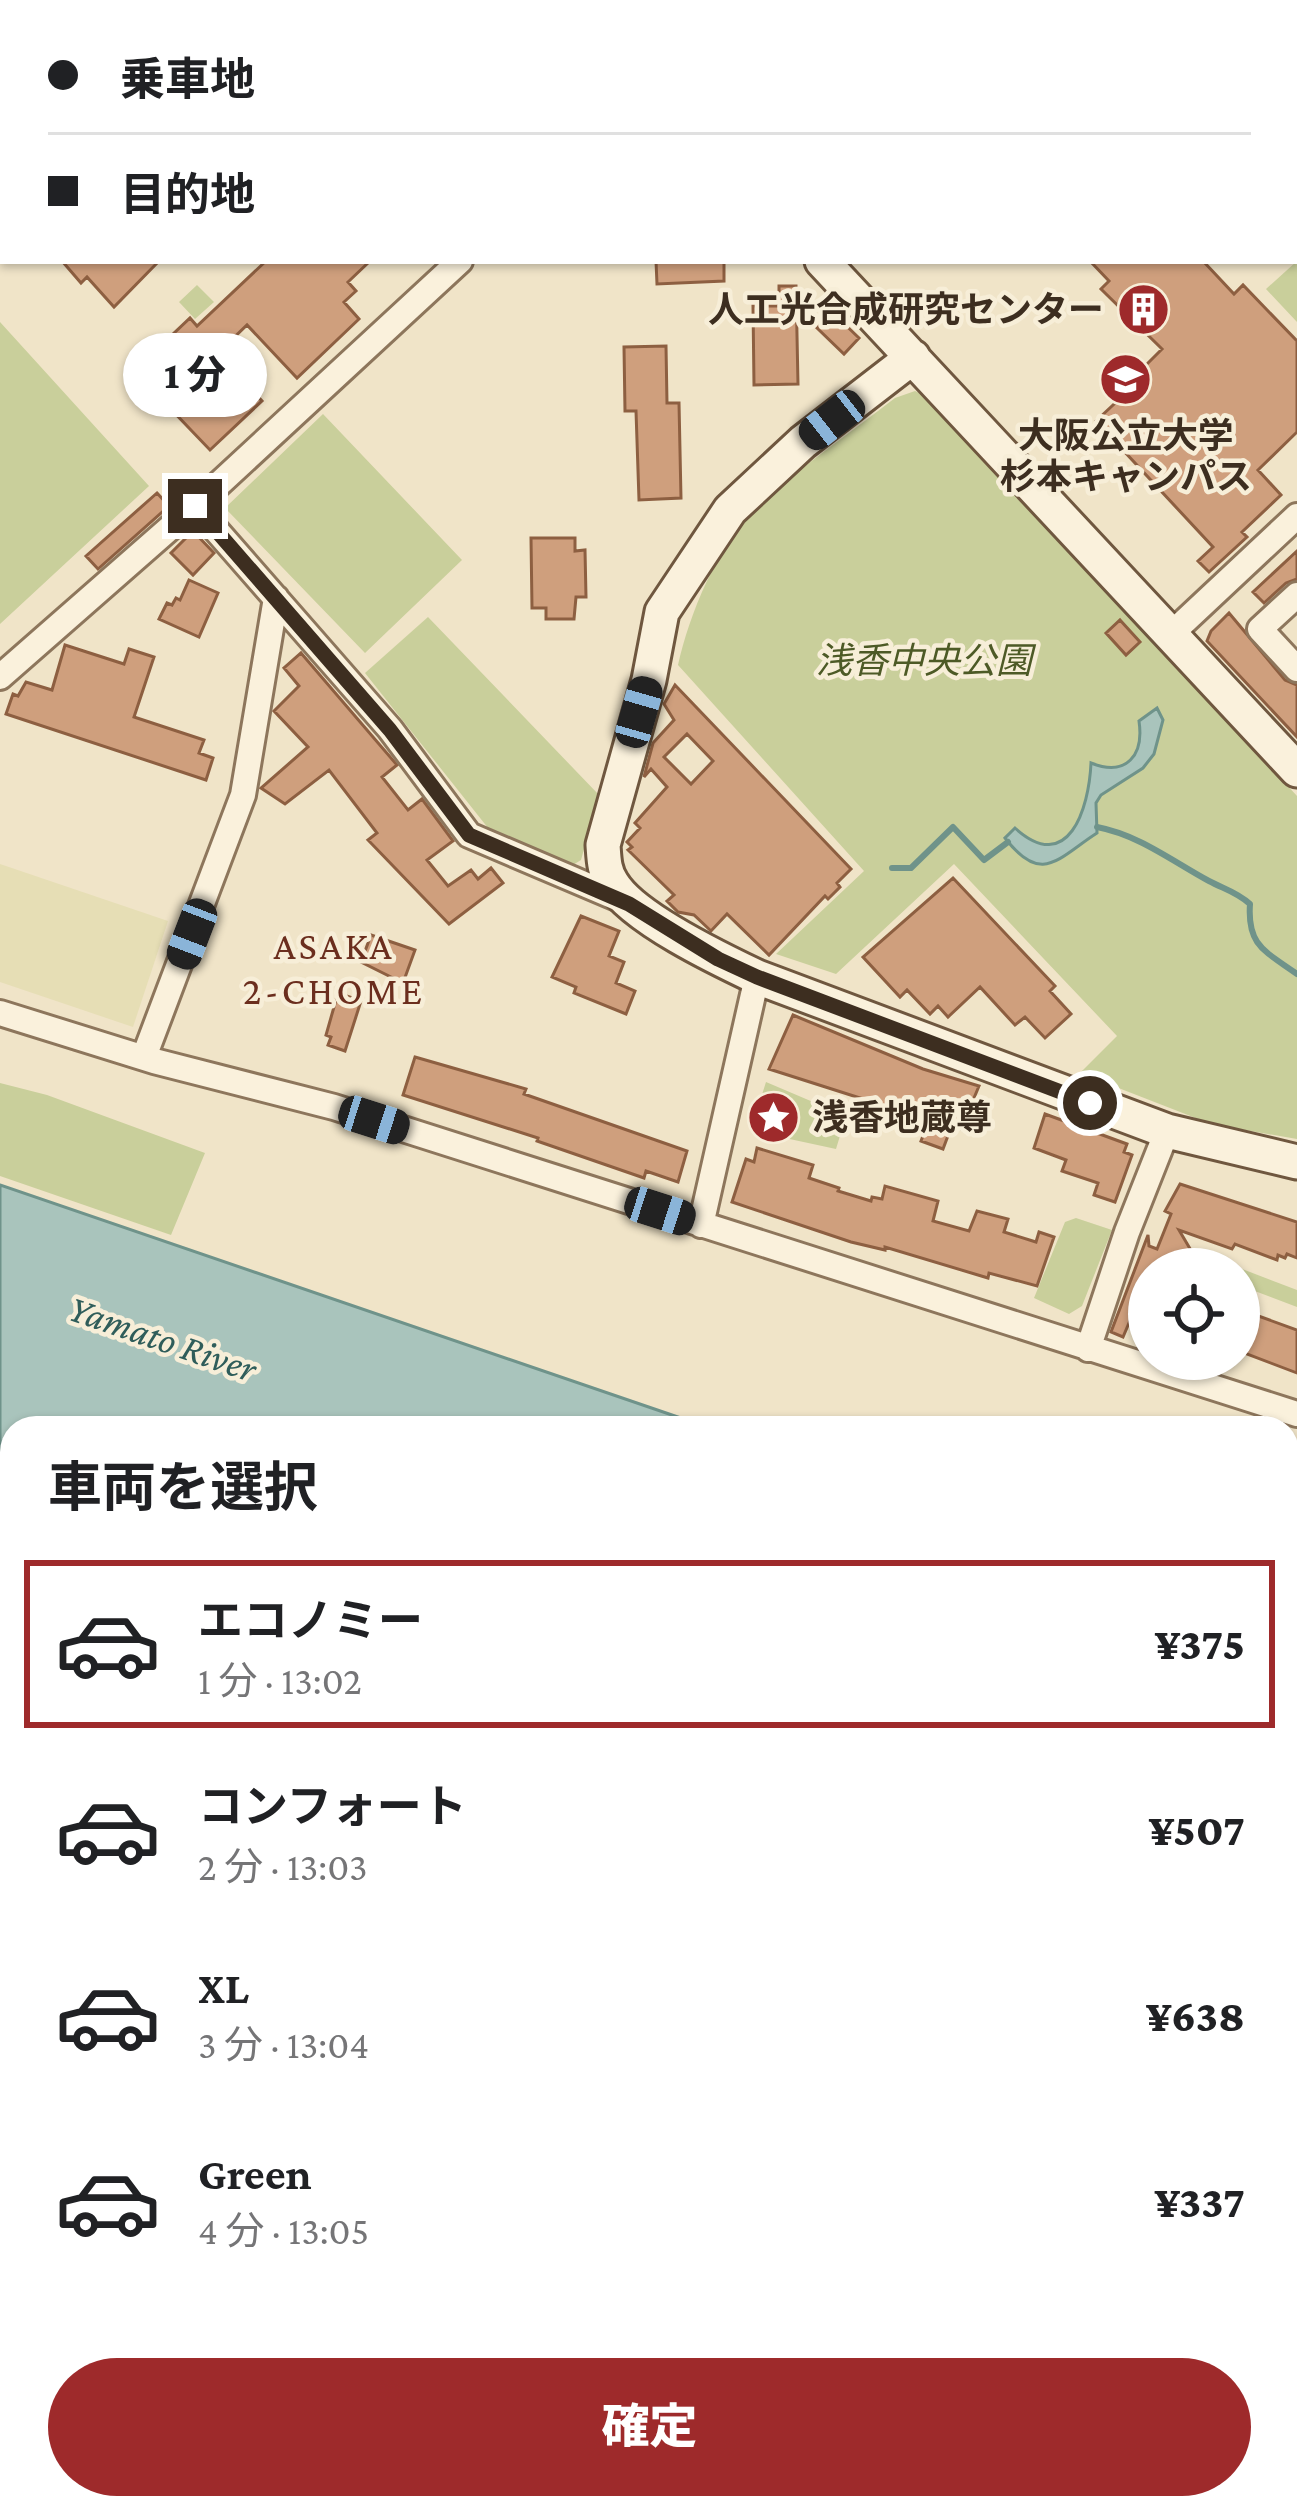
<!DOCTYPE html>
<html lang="ja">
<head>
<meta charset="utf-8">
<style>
	:root { --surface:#fff; --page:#f6f6f6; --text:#202124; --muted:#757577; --line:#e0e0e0; --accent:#9e2a2b }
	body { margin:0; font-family:"Crimson Pro","Noto Sans JP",serif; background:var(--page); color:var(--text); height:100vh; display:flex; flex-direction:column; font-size:45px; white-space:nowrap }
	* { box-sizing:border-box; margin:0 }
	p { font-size:39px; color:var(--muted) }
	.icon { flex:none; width:66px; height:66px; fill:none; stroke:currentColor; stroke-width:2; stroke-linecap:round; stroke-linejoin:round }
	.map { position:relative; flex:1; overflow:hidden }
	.side { position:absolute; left:0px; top:1416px; width:1299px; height:1104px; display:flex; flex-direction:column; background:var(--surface); border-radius:36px 36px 0 0; box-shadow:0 3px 9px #0004 }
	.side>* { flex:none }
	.banner { position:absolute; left:0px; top:0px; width:1299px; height:264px; box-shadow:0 3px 9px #0004; display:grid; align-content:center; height:264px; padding:0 48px; background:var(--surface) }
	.tools { position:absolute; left:1128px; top:1248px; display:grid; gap:24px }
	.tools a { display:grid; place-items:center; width:132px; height:132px; border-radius:50%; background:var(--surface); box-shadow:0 3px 9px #0004; font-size:60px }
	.end { position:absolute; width:54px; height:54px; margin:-27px; border:15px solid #3d2e20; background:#fff; box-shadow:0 0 0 6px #fff }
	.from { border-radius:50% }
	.bubble { position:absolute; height:84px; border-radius:42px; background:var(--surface); box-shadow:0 3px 9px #0004; font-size:39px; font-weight:800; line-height:84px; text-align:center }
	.car { position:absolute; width:36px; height:72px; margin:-36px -18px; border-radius:15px; box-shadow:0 0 9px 3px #0007; background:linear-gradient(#222 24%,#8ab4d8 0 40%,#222 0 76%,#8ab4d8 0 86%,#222 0) }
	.banner b { display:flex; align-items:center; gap:42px; height:114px; font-size:45px }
	.banner b+b { border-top:3px solid var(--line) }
	.banner i { width:30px; height:30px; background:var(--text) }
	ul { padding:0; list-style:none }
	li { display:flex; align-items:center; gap:36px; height:168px; margin:0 24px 18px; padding:0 24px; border:6px solid transparent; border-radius:0px }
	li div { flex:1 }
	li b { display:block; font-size:45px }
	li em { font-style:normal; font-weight:800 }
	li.current { border-color:var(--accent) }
	li>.icon { width:108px; height:108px; stroke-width:1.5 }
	h2 { padding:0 48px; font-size:54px; line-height:144px }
	.action { display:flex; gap:24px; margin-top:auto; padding:24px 48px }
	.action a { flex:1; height:138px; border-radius:72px; background:var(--accent); color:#fff; font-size:48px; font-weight:800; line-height:138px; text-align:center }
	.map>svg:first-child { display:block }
	.farmland { fill:#e6deb5 }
	.green { fill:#c9cf9b }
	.water { fill:#a9c4bc; stroke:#6f938a; stroke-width:3 }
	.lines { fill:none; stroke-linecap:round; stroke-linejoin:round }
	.stream { stroke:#6f938a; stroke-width:6 }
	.river { stroke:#a9c4bc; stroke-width:36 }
	.building { fill:#cf9f7d; stroke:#8d5f41; stroke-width:3; fill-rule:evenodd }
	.highway-tunnel { stroke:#ccc0a6; stroke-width:45; stroke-dasharray:45 22; stroke-linecap:butt }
	.street-casing { stroke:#8d765c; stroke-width:30 }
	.secondary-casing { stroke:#6f573f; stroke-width:39 }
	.highway-casing { stroke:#5b4430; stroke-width:51 }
	.street { stroke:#faf1dc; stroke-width:24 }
	.secondary { stroke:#faf1dc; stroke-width:33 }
	.highway { stroke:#e0a458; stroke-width:45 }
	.route { stroke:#3d2e20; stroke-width:15 }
	.labels { text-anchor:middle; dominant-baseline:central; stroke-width:9; stroke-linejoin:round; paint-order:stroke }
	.poi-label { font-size:36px; font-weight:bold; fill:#3d2e20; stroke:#f7eed8; text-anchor:end }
	.park-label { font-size:36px; font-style:italic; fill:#4d5a26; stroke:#f7eed8 }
	.neighbourhood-label { font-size:39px; letter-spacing:3px; fill:#6b2e1e; stroke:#f7eed8 }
	.water-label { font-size:39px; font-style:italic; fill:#2f5d5a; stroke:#f7eed8 }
</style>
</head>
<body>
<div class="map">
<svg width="1297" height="2520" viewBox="0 0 1297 2520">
	<rect width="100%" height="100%" fill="#f0e4c8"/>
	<!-- farmland -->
	<path class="farmland" d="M0,864L168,921L133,1027L0,982Z"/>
	<!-- green -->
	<path class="green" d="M1297,261V322L1266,289Z
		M197,285L214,302L195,319L179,302Z
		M0,322L149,486L0,624Z
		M915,391L932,399L1297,796V1139L1211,1124L1080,1073L1117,1036L954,864L836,974L776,954L864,871L678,665C689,615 718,544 756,508C798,468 849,434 895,398Z
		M323,414L462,560L365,653L225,508Z
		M428,617L599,795L581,860L568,868L492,833L365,673Z
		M766,1082L846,1116L836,1149L771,1135L772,1127L753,1123Z
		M0,1083L47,1095L205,1153L171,1235L0,1176Z
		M1076,1218L1112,1230L1082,1306L1069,1314L1034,1298L1065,1222Z
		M1237,1267L1297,1290V1307L1239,1285Z
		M1287,2424L1297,2428V2510L1282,2508H1287Z"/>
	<!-- water -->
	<path class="water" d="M1157,708L1163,720L1154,754L1143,768L1101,795L1096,803L1097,833C1058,858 1042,886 1005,838L1015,828C1068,876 1089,809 1091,763C1127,777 1144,755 1139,721Z
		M0,1185L710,1428H12V1576L0,1572Z
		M1287,1624L1297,1626V1893L1287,1891Z
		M1287,1933L1297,1955V2086L1287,2075Z"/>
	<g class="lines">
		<!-- stream -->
		<path class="stream" d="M1097,827C1139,835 1172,861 1209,881C1224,889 1237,892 1250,904C1247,946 1265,951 1297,974
			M892,868H911L953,827L984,860L1008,842"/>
		<!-- river -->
		<path class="river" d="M0,1988L12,1990"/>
	</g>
	<!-- building -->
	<path class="building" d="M62,261H159L114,307L87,277L81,283Z
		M266,261H370L348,282L356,291L344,302L359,319L297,378L247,325L218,353L262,401L210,450L168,406L191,385L165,358L180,344L171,336L190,318L197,326Z
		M656,261H724V281L657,284Z
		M1090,261H1203L1234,294L1243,285L1297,341V432L1258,470L1281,495L1242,532L1247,537L1209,572L1198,561L1213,547L1096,421L1146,374L1142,369L1162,349L1101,289L1109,281Z
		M779,286H796L798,384L754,385L753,306H779Z
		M832,312L859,338L844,354L817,328Z
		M666,346L667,403H679L681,498L639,500L636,411H625L624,347Z
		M157,493L169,506L98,569L86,556Z
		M193,531L214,553L193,575L171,553Z
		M531,538H575V551L585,550L586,597H576L574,619H546V608H532Z
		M1297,551V579L1286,583L1264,603L1253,592Z
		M189,580L218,593L199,637L159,619L167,603L172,605L176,598L180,600Z
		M1229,613L1285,680L1297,685V737L1207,641L1211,631Z
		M1120,620L1140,642L1126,655L1106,633Z
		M65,645L124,664L129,649L154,657L134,717L204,740L199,753L213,758L206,780L6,714L13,694L18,696L26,682L52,690Z
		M301,653L397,765L382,777L408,810L422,799L453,841L427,860L448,886L471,870L478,879L491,868L503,883L449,924L368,840L377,833L329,770L285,804L261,788L308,747L274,711L299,686L284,668Z
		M675,685L851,869L837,883L840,887L828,899L825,896L769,955L727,914L711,931L694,915L678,912L667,901L674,895L628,850L632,847L627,842L640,828L635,823L667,787L651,769L644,777L653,743L674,720L664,704ZM687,734L713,761L691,784L664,757Z
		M953,878L1055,986L1050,991L1071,1014L1045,1038L1025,1017L1015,1025L980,987L948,1017L938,1006L930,1014L907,990L900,997L863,957Z
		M581,916L619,931L609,956L624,962L616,983L635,991L626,1014L574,993L576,987L552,977Z
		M371,935L415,950L403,983L361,962Z
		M338,993L361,1001L345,1051L328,1045L331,1037L326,1035Z
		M793,1015L923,1069L979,1086L961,1129L952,1125L943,1149L921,1141L929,1120L769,1069Z
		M415,1057L526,1089L524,1094L687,1151L678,1182L646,1171L644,1178L537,1141L538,1138L403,1095Z
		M1045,1114L1127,1144L1124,1152L1132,1155L1115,1202L1094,1195L1098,1183L1062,1171L1066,1160L1034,1148Z
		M757,1148L813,1165L809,1178L839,1188L838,1191L871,1201L872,1197L882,1199L885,1186L938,1201L933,1221L969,1231L977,1211L1008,1219L1004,1232L1036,1242L1039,1232L1054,1237L1037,1286L989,1273L988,1278L885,1247V1250L851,1242L732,1202L746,1159L754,1162Z
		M1180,1184L1297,1222V1258L1287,1254L1285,1258L1278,1255L1277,1260L1235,1244L1232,1249L1179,1230L1202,1269H1149V1302L1140,1297L1123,1337L1111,1332L1148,1235L1149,1246L1157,1249L1171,1214L1165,1211Z
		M1239,1309L1297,1330V1373L1239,1351Z"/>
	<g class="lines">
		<!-- highway-tunnel -->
		<path class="highway-tunnel" d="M0,1976L12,1979
			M1287,2317L1297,2319"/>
		<defs>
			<path id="street" d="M741,3L745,0
				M195,506L390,729L469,835L624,901
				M1297,595L1260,629L1297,669
				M1170,635L1297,516
				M0,677L195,506L460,261
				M0,1013L154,1061L334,1107L1297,1414
				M144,1057L243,795L276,598
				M701,1225L757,977
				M1088,1349L1127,1232L1167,1131
				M0,1741L12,1743
				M0,2353L12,2306
				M1124,2508L1224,2520
				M256,2520L262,2508
				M818,2520L824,2508
				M849,2520L860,2508"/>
			<path id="secondary" d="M573,0L576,3
				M822,261L1297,770
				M913,357L803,442L730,510L662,612L649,680L603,845C604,859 604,871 612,883C633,918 719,959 757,977L1167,1131L1297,1162
				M0,1931L12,1933
				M0,2026L12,2030
				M1287,2260L1297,2262"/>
			<path id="highway" d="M1287,2290L1297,2292
				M1287,2368L1297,2370"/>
		</defs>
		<!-- street casing -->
		<use href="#street" class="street-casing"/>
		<!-- secondary casing -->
		<use href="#secondary" class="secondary-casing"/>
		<!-- highway casing -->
		<use href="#highway" class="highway-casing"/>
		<!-- street -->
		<use href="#street" class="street"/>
		<!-- secondary -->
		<use href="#secondary" class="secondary"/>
		<!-- highway -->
		<use href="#highway" class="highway"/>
	</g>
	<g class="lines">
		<!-- route -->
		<path class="route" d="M195,506L390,730L469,835L629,904L718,959L757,977L1090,1103"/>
	</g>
	<!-- icons -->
	<defs>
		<symbol id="building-disc" viewBox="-11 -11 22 22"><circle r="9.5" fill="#9e2a2b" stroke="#f7eed8"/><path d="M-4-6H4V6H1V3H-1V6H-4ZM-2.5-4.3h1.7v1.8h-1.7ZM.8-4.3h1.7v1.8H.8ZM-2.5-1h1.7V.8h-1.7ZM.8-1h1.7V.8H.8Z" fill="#fff"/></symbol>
		<symbol id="university-disc" viewBox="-11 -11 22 22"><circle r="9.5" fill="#9e2a2b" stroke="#f7eed8"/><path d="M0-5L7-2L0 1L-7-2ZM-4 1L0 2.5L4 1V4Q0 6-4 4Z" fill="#fff"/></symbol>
		<symbol id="sight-disc" viewBox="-11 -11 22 22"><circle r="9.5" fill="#9e2a2b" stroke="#f7eed8"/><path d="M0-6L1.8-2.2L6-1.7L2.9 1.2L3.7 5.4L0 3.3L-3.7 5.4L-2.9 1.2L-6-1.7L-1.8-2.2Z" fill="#fff"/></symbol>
	</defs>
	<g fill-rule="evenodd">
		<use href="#building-disc" x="1114" y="280" width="59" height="59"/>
		<use href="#university-disc" x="1096" y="350" width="59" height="59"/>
		<use href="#sight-disc" x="744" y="1088" width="59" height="59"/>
	</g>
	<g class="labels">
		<!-- poi labels -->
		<g class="poi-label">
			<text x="1104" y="310">人工光合成研究センター</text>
			<text x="1126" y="436" text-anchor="middle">大阪公立大学<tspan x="1126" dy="41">杉本キャンパス</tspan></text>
			<text x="812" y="1118" text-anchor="start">浅香地蔵尊</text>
		</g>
		<!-- park labels -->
		<g class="park-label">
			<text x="924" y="661">浅香中央公園</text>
		</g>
		<!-- neighbourhood labels -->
		<g class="neighbourhood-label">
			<text x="334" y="945">ASAKA<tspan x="334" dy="45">2-CHOME</tspan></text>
		</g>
		<!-- water labels -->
		<g class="water-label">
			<text transform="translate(163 1338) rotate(19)">Yamato River</text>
		</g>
	</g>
</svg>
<div class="tools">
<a><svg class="icon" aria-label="locate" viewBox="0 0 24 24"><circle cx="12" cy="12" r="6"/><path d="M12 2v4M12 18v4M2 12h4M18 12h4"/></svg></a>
</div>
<i class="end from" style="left:1090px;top:1103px"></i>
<i class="end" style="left:195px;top:506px"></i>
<div class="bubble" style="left:123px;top:333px;width:144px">1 分</div>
<i class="car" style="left:832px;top:420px;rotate:232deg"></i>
<i class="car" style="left:639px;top:712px;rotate:16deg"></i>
<i class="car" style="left:192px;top:934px;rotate:201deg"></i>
<i class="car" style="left:374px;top:1120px;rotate:108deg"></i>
<i class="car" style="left:660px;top:1211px;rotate:108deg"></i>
<div class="banner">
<b><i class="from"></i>乗車地</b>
<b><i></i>目的地</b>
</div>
<section class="side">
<h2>車両を選択</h2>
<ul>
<li class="current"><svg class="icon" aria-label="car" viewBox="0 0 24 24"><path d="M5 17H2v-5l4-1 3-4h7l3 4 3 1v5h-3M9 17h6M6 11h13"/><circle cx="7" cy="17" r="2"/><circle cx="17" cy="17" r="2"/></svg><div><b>エコノミー</b><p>1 分 · 13:02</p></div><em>¥375</em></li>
<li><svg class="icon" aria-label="car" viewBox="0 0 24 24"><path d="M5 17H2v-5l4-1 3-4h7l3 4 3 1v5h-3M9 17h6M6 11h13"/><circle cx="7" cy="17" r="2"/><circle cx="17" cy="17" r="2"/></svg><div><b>コンフォート</b><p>2 分 · 13:03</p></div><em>¥507</em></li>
<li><svg class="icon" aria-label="car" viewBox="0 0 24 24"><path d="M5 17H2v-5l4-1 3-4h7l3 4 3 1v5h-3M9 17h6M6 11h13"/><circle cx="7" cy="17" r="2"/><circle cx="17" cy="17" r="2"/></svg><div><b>XL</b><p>3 分 · 13:04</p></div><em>¥638</em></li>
<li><svg class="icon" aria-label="car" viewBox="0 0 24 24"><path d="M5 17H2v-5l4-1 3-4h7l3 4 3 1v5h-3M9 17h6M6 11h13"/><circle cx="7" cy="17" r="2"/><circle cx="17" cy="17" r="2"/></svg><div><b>Green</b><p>4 分 · 13:05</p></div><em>¥337</em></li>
</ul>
<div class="action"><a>確定</a></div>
</section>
</div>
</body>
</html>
